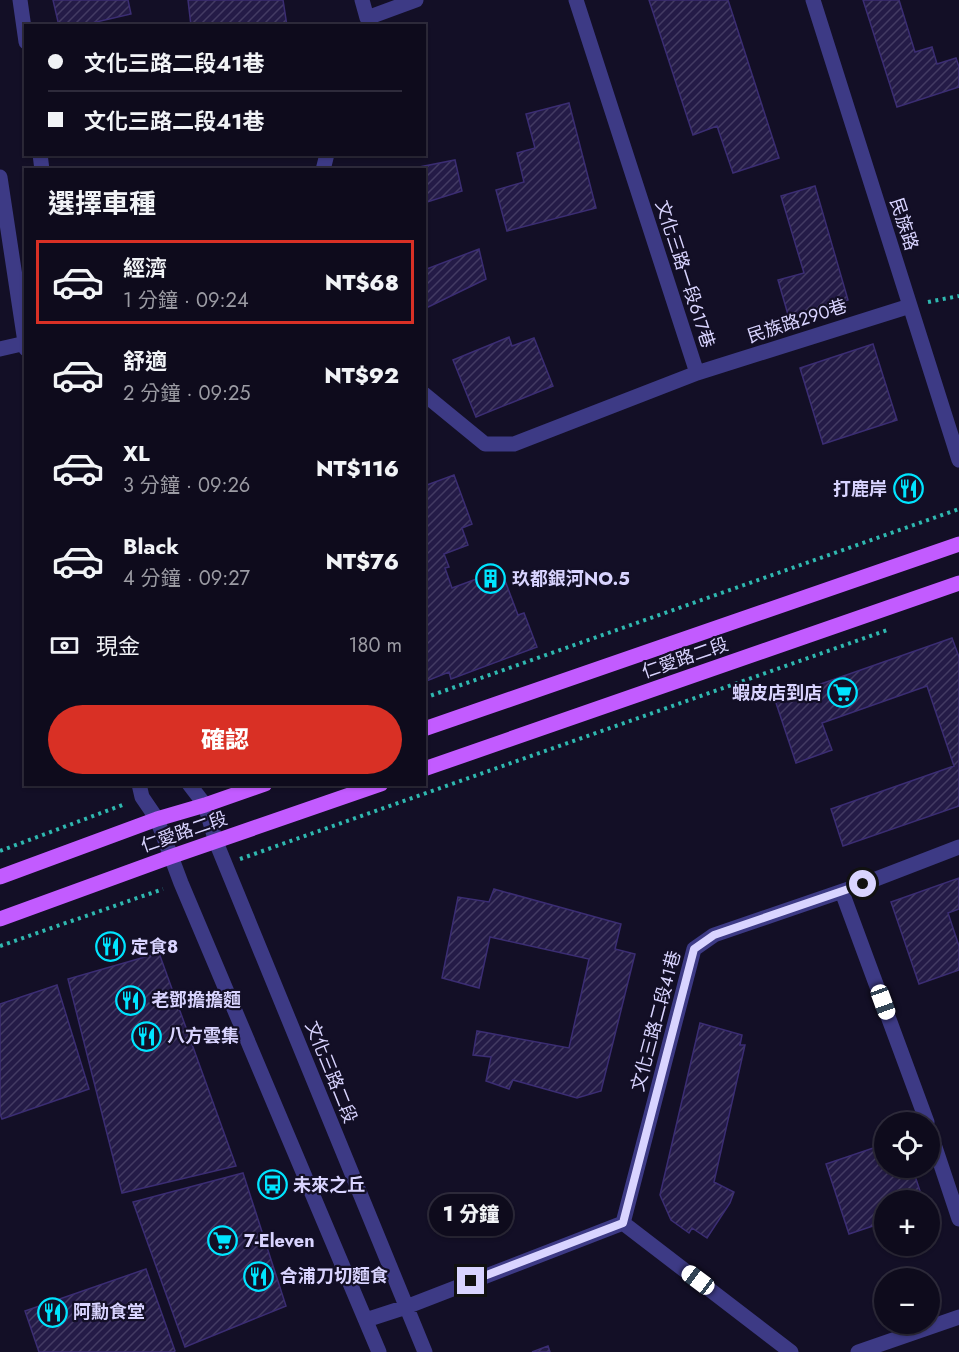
<!DOCTYPE html>
<html lang="zh-TW">
<head>
<meta charset="utf-8">
<style>
	:root { --surface:#0e0b1c; --page:#1c1929; --text:#f1f3f6; --muted:#9b9ba3; --line:#2e2b3b; --accent:#d93025 }
	body { margin:0; font-family:Jost,"Noto Sans TC",sans-serif; background:var(--page); color:var(--text); height:100vh; display:flex; flex-direction:column; font-size:22px; white-space:nowrap }
	* { box-sizing:border-box; margin:0 }
	p { font-size:20px; color:var(--muted) }
	.icon { flex:none; width:33px; height:33px; fill:none; stroke:currentColor; stroke-width:2; stroke-linecap:round; stroke-linejoin:round }
	.map { position:relative; flex:1; overflow:hidden }
	.panel { position:absolute; left:24px; top:168px; width:402px; height:618px; display:flex; flex-direction:column; background:var(--surface); border-radius:0px; box-shadow:0 2px 4px #0004,0 0 0 2px var(--line) }
	.panel>* { flex:none }
	.hud { position:absolute; left:24px; top:24px; width:402px; height:132px; border-radius:0px; box-shadow:0 2px 4px #0004,0 0 0 2px var(--line); display:grid; align-content:center; height:132px; padding:0 24px; background:var(--surface) }
	.fabs { position:absolute; left:874px; top:1112px; display:grid; gap:12px }
	.fabs a { display:grid; place-items:center; width:66px; height:66px; border-radius:50%; background:var(--surface); box-shadow:0 2px 4px #0004,0 0 0 2px var(--line); font-size:30px }
	.end { position:absolute; width:27px; height:27px; margin:-14px; border:8px solid #d9d4ff; background:#111; box-shadow:0 0 0 3px #111 }
	.from { border-radius:50% }
	.bubble { position:absolute; height:42px; border-radius:21px; background:var(--surface); box-shadow:0 2px 4px #0004,0 0 0 2px var(--line); font-size:20px; font-weight:800; line-height:42px; text-align:center }
	.car { position:absolute; width:18px; height:36px; margin:-18px -9px; border-radius:8px; box-shadow:0 0 4px 2px #0007; background:linear-gradient(#fff 24%,#345 0 40%,#fff 0 76%,#345 0 86%,#fff 0) }
	.hud b { display:flex; align-items:center; gap:21px; height:57px; font-size:22px }
	.hud b+b { border-top:2px solid var(--line) }
	.hud i { width:15px; height:15px; background:var(--text) }
	ul { padding:0; list-style:none }
	li { display:flex; align-items:center; gap:18px; height:84px; margin:0 12px 9px; padding:0 12px; border:3px solid transparent; border-radius:0px }
	li div { flex:1 }
	li b { display:block; font-size:22px }
	li em { font-style:normal; font-weight:800 }
	li.selected { border-color:var(--accent) }
	li>.icon { width:54px; height:54px; stroke-width:1.5 }
	h2 { padding:0 24px; font-size:27px; line-height:72px }
	.pay { display:flex; align-items:center; gap:15px; height:66px; padding:0 24px; font-size:22px }
	.pay p { margin-inline-start:auto }
	.action { display:flex; gap:12px; margin-top:auto; padding:12px 24px }
	.action a { flex:1; height:69px; border-radius:36px; background:var(--accent); color:#fff; font-size:24px; font-weight:800; line-height:69px; text-align:center }
	.map>svg:first-child { display:block }
	.building { fill:url(#building-hatch); stroke:#3b2d73; stroke-width:1.5 }
	.lines { fill:none; stroke-linecap:round; stroke-linejoin:round }
	.path { stroke:#2fb8b0; stroke-width:4; stroke-dasharray:3 4.5; stroke-linecap:butt }
	.minor { stroke:#3d3a85; stroke-width:15 }
	.major { stroke:#c25bff; stroke-width:15 }
	.route { stroke:#d9d4ff; stroke-width:8 }
	.labels { text-anchor:middle; dominant-baseline:central; stroke-width:4.5; stroke-linejoin:round; paint-order:stroke }
	.street-label { font-size:18px; fill:#d9d4ff; stroke:#130f26 }
	.poi-label { font-size:18px; font-weight:bold; fill:#d9d4ff; stroke:#130f26; text-anchor:start }
</style>
</head>
<body>
<div class="map">
<svg width="959" height="1352" viewBox="0 0 959 1352">
	<defs>
		<pattern id="building-hatch" width="6" height="6" patternUnits="userSpaceOnUse" patternTransform="scale(1.5)"><rect width="6" height="6" fill="#241b47"/><path d="M-1 1l2-2M0 6l6-6M5 7l2-2" fill="none" stroke="#433b63"/></pattern>
	</defs>
	<rect width="100%" height="100%" fill="#130f26"/>
	<!-- building -->
	<path class="building" d="M53,0H128L131,14L79,26H59Z
		M188,0H283L287,26H191Z
		M649,0H728L779,158L733,173L717,126L693,135Z
		M863,0H899L915,52L932,47L937,64L956,58L959,67V87L897,107Z
		M569,103L596,208L507,231L496,190L524,182L517,153L535,148L526,114Z
		M455,160L462,191L424,203V170H404Z
		M815,186L848,300L789,318L778,280L804,273L781,196Z
		M479,249L486,279L424,309V270Z
		M509,337L512,346L534,338L553,386L476,417L453,360Z
		M873,344L897,420L823,444L800,368Z
		M454,475L472,524L462,528L468,545L444,554L449,567L445,568L452,588L501,570L518,615L524,613L537,647L451,679L449,672L424,682V486Z
		M952,638L959,657V806L843,846L831,809L954,766L927,686L822,723L832,750L796,763L775,700Z
		M959,878V909L948,913L959,946V970L919,984L891,902Z
		M494,889L621,924L615,949L635,954L601,1091L577,1098L513,1080L509,1089L486,1081L491,1057L473,1055L477,1031L569,1048L589,959L490,937L479,988L442,978L458,897L489,902Z
		M159,953L236,1166L122,1193L68,979Z
		M57,985L89,1089L2,1119L0,1114V1004Z
		M700,1023L742,1035L740,1045H745L714,1182L734,1192L730,1203L707,1238L692,1228L689,1233L671,1220L660,1195Z
		M885,1144V1167H912L923,1200H885V1222L849,1234L826,1164Z
		M243,1173L286,1306L185,1347L133,1202Z
		M146,1269L175,1351L173,1352H39L25,1311Z
		M548,1346L550,1352H532Z"/>
	<g class="lines">
		<!-- path -->
		<path class="path" d="M928,302L959,296
			M424,698L959,509
			M0,851L125,804
			M240,859L887,630
			M0,946L163,889"/>
		<!-- minor -->
		<path class="minor" d="M20,0L26,42
			M362,0L367,18
			M576,0L697,373
			M813,0L959,460
			M367,18L416,0
			M40,154L42,170
			M323,170L327,154
			M0,177L26,349
			M0,349L26,343
			M424,394L485,444H514L697,373L910,306
			M139,784L142,797L157,819L181,883L379,1352
			M189,784L205,805L216,842L425,1352
			M842,892L927,1122
			M930,1132L959,1219
			M623,1223L791,1352
			M366,1320L406,1307L623,1223L694,949L714,935L863,884L959,847
			M858,1352L959,1317"/>
		<!-- major -->
		<path class="major" d="M424,729L959,544
			M424,769L959,583
			M0,877L157,819L205,805L265,784
			M0,919L170,857L381,784"/>
	</g>
	<g class="lines">
		<!-- route -->
		<path class="route" d="M471,1281L623,1223L694,949L714,935L863,884"/>
	</g>
	<!-- icons -->
	<defs>
		<symbol id="restaurant-ring" viewBox="-11 -11 22 22"><circle r="9.5" fill="#130f26" stroke="#00e5ff" stroke-width="1.5"/><path d="M-5-6h1v4h1v-4h1v4h1v-4h1v5L-1.5 .5V6h-2V.5L-5-1ZM5-6V6H3V1.5H1.5Q1.5-4 5-6Z" fill="#00e5ff"/></symbol>
		<symbol id="building-ring" viewBox="-11 -11 22 22"><circle r="9.5" fill="#130f26" stroke="#00e5ff" stroke-width="1.5"/><path d="M-4-6H4V6H1V3H-1V6H-4ZM-2.5-4.3h1.7v1.8h-1.7ZM.8-4.3h1.7v1.8H.8ZM-2.5-1h1.7V.8h-1.7ZM.8-1h1.7V.8H.8Z" fill="#00e5ff"/></symbol>
		<symbol id="supermarket-ring" viewBox="-11 -11 22 22"><circle r="9.5" fill="#130f26" stroke="#00e5ff" stroke-width="1.5"/><path d="M-6-5.5h2.5l.6 2H6L4.5 2H-2.5L-4.4-4H-6ZM-1.5 3.2a1.3 1.3 0 1 0 .1 0ZM3 3.2a1.3 1.3 0 1 0 .1 0Z" fill="#00e5ff"/></symbol>
		<symbol id="bus-ring" viewBox="-11 -11 22 22"><circle r="9.5" fill="#130f26" stroke="#00e5ff" stroke-width="1.5"/><path d="M-5-6H5V4H4V6H2V4H-2V6H-4V4H-5ZM-3.5-4V0h7V-4ZM-3.5 1.2v1.5H-2V1.2ZM2 1.2v1.5H3.5V1.2Z" fill="#00e5ff"/></symbol>
	</defs>
	<g fill-rule="evenodd">
		<use href="#restaurant-ring" x="892" y="472" width="33" height="33"/>
		<use href="#building-ring" x="474" y="562" width="33" height="33"/>
		<use href="#supermarket-ring" x="826" y="676" width="33" height="33"/>
		<use href="#restaurant-ring" x="94" y="930" width="33" height="33"/>
		<use href="#restaurant-ring" x="114" y="984" width="33" height="33"/>
		<use href="#restaurant-ring" x="130" y="1020" width="33" height="33"/>
		<use href="#bus-ring" x="256" y="1168" width="33" height="33"/>
		<use href="#supermarket-ring" x="206" y="1224" width="33" height="33"/>
		<use href="#restaurant-ring" x="242" y="1260" width="33" height="33"/>
		<use href="#restaurant-ring" x="36" y="1296" width="33" height="33"/>
	</g>
	<g class="labels">
		<!-- street labels -->
		<g class="street-label">
			<text transform="translate(904 224) rotate(72)">民族路</text>
			<text transform="translate(685 274) rotate(72)">文化三路一段617巷</text>
			<text transform="translate(797 321) rotate(-18)">民族路290巷</text>
			<text transform="translate(685 658) rotate(-19)">仁愛路二段</text>
			<text transform="translate(184 832) rotate(-19)">仁愛路二段</text>
			<text transform="translate(656 1021) rotate(-75)">文化三路二段41巷</text>
			<text transform="translate(331 1072) rotate(68)">文化三路二段</text>
		</g>
		<!-- poi labels -->
		<g class="poi-label">
			<text x="887" y="489" text-anchor="end">打鹿岸</text>
			<text x="512" y="579">玖都銀河NO.5</text>
			<text x="822" y="693" text-anchor="end">蝦皮店到店</text>
			<text x="131" y="947">定食8</text>
			<text x="151" y="1000">老鄧擔擔麵</text>
			<text x="167" y="1036">八方雲集</text>
			<text x="293" y="1185">未來之丘</text>
			<text x="244" y="1241">7-Eleven</text>
			<text x="280" y="1276">合浦刀切麵食</text>
			<text x="73" y="1312">阿勳食堂</text>
		</g>
	</g>
</svg>
<div class="fabs">
<a><svg class="icon" aria-label="locate" viewBox="0 0 24 24"><circle cx="12" cy="12" r="6"/><path d="M12 2v4M12 18v4M2 12h4M18 12h4"/></svg></a>
<a>+</a>
<a>−</a>
</div>
<i class="end from" style="left:863px;top:884px"></i>
<i class="end" style="left:471px;top:1281px"></i>
<div class="bubble" style="left:429px;top:1194px;width:84px">1 分鐘</div>
<i class="car" style="left:883px;top:1002px;rotate:160deg"></i>
<i class="car" style="left:698px;top:1280px;rotate:307deg"></i>
<div class="hud">
<b><i class="from"></i>文化三路二段41巷</b>
<b><i></i>文化三路二段41巷</b>
</div>
<section class="panel">
<h2>選擇車種</h2>
<ul>
<li class="selected"><svg class="icon" aria-label="car" viewBox="0 0 24 24"><path d="M5 17H2v-5l4-1 3-4h7l3 4 3 1v5h-3M9 17h6M6 11h13"/><circle cx="7" cy="17" r="2"/><circle cx="17" cy="17" r="2"/></svg><div><b>經濟</b><p>1 分鐘 · 09:24</p></div><em>NT$68</em></li>
<li><svg class="icon" aria-label="car" viewBox="0 0 24 24"><path d="M5 17H2v-5l4-1 3-4h7l3 4 3 1v5h-3M9 17h6M6 11h13"/><circle cx="7" cy="17" r="2"/><circle cx="17" cy="17" r="2"/></svg><div><b>舒適</b><p>2 分鐘 · 09:25</p></div><em>NT$92</em></li>
<li><svg class="icon" aria-label="car" viewBox="0 0 24 24"><path d="M5 17H2v-5l4-1 3-4h7l3 4 3 1v5h-3M9 17h6M6 11h13"/><circle cx="7" cy="17" r="2"/><circle cx="17" cy="17" r="2"/></svg><div><b>XL</b><p>3 分鐘 · 09:26</p></div><em>NT$116</em></li>
<li><svg class="icon" aria-label="car" viewBox="0 0 24 24"><path d="M5 17H2v-5l4-1 3-4h7l3 4 3 1v5h-3M9 17h6M6 11h13"/><circle cx="7" cy="17" r="2"/><circle cx="17" cy="17" r="2"/></svg><div><b>Black</b><p>4 分鐘 · 09:27</p></div><em>NT$76</em></li>
</ul>
<div class="pay"><svg class="icon" aria-label="cash" viewBox="0 0 24 24"><path d="M3 7h18v10H3z"/><circle cx="12" cy="12" r="2"/></svg>現金<p>180 m</p></div>
<div class="action"><a>確認</a></div>
</section>
</div>
</body>
</html>
